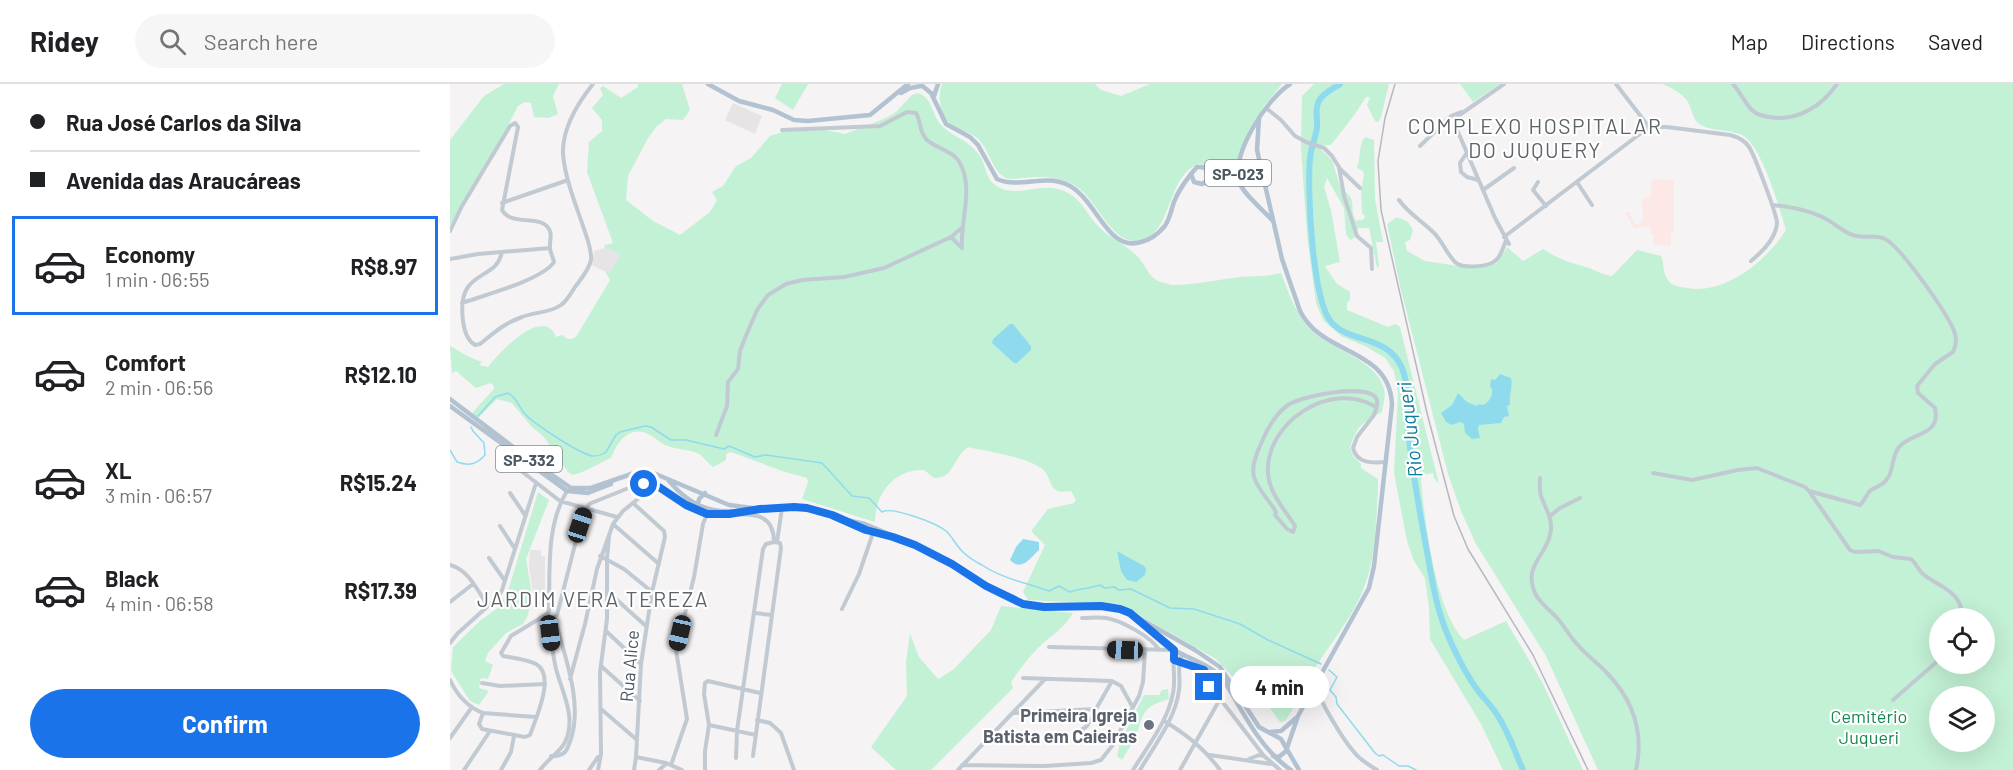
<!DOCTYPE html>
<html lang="en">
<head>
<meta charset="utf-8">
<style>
	:root { --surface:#fff; --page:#f6f6f6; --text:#202124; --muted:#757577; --line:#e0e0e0; --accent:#1a73e8 }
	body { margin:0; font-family:Barlow,sans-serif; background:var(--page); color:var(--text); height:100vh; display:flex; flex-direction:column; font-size:22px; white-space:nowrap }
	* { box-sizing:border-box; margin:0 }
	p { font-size:20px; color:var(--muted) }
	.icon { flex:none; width:33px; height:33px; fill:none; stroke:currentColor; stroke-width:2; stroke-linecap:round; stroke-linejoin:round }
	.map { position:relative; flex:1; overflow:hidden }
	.drawer { display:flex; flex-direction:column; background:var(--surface); width:450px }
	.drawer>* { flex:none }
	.top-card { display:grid; align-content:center; height:132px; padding:0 30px; background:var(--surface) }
	.controls { position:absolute; left:1479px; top:524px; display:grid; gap:12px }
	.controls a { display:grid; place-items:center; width:66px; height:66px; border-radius:50%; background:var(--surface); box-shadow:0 6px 24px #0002; font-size:30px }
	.end { position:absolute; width:27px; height:27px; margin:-14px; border:8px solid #1a73e8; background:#fff; box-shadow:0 0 0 3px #fff }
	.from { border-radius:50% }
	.bubble { position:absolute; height:42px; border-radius:21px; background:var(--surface); box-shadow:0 6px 24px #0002; font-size:20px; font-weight:700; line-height:42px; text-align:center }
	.car { position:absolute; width:18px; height:36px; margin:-18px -9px; border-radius:8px; box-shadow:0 0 4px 2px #0007; background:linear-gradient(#222 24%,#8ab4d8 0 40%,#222 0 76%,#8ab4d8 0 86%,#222 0) }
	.top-card b { display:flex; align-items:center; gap:21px; height:57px; font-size:22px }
	.top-card b+b { border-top:2px solid var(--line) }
	.top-card i { width:15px; height:15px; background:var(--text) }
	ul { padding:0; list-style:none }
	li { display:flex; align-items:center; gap:18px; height:99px; margin:0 12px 9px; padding:0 18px; border:3px solid transparent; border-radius:0px }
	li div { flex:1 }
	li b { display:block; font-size:22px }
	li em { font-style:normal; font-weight:700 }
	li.current { border-color:var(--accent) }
	li>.icon { width:54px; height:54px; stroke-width:1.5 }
	.action { display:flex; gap:12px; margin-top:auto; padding:12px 30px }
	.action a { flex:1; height:69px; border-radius:36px; background:var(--accent); color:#fff; font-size:24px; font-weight:700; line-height:69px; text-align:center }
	header { display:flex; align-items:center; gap:36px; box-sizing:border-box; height:84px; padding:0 30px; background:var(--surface); border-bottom:2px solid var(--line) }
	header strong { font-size:28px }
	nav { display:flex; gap:33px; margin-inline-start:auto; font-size:21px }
	.search { width:420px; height:54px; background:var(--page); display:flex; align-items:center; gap:15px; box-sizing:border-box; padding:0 21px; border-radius:33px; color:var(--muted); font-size:22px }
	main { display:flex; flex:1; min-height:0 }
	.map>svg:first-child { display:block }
	.education { fill:#e6e4e5 }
	.medical { fill:#fce8e6 }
	.green { fill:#c3f1d5; fill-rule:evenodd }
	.water { fill:#90daee }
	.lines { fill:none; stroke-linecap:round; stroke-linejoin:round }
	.stream { stroke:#90daee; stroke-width:1.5 }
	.river { stroke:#90daee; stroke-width:6 }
	.minor { stroke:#c1cad2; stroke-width:4 }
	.major { stroke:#b3c2d1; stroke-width:4.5 }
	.rail { stroke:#b5b8bd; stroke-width:1.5 }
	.route { stroke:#1a73e8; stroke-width:8 }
	.worship-dot { fill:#6b7280; stroke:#fff; stroke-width:2 }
	.labels { text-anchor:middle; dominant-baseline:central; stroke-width:4.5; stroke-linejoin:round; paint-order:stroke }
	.shield { fill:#fff; stroke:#808990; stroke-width:1.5 }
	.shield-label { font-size:16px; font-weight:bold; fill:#4a5661 }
	.street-label { font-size:18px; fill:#4a5661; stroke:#fff }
	.worship-label { font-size:18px; font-weight:bold; fill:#5b616d; stroke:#fff; text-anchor:end }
	.park-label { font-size:18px; fill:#17864f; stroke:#fff }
	.water-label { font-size:20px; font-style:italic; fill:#0c7c9b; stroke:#fff }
	.quarter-label { font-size:21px; letter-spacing:1.5px; fill:#5f6368; stroke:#fff }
</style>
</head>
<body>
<header>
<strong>Ridey</strong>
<div class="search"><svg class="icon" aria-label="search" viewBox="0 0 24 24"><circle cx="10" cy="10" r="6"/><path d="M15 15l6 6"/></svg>Search here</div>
<nav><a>Map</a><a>Directions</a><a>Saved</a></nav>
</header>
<main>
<section class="drawer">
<div class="top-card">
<b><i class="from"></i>Rua José Carlos da Silva</b>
<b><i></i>Avenida das Araucáreas</b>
</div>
<ul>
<li class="current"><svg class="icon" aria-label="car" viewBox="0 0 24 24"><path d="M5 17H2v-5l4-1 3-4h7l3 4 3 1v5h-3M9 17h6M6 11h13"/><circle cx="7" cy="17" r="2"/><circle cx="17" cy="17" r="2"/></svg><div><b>Economy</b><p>1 min · 06:55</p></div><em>R$8.97</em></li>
<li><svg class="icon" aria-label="car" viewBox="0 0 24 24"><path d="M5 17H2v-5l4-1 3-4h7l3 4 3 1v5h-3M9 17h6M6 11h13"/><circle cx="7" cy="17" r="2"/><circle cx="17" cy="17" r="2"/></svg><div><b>Comfort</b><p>2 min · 06:56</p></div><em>R$12.10</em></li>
<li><svg class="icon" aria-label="car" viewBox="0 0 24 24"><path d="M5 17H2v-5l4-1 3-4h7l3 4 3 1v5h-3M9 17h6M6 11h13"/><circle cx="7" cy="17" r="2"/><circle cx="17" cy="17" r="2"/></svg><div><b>XL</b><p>3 min · 06:57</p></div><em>R$15.24</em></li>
<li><svg class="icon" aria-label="car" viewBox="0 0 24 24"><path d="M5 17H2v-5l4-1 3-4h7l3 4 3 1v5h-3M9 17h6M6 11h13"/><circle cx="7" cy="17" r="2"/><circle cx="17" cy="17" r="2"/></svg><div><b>Black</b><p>4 min · 06:58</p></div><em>R$17.39</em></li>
</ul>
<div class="action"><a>Confirm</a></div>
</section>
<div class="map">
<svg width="1563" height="686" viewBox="0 0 1563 686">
	<rect width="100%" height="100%" fill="#f5f3f3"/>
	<!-- education -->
	<path class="education" d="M283,19L312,32L305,50L275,36Z
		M154,164L160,165L170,171L160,190L142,181L144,167Z
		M80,466H91V472H95V509L83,510L79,482Z"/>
	<!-- medical -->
	<path class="medical" d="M1202,95L1224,96V148L1221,149V162L1203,161V150H1200V142L1184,144L1175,128H1179L1185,140L1191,139L1193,136L1192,115L1200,113Z"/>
	<!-- green -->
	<path class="green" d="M54,0H109L103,12L108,30L99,34L84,33L81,19L75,18L68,22L38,80L0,141V56L34,12Z
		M188,0H232L240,26L233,36L216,35L207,42L198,54L178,92L176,116L203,137L230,151L260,128L267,116L262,108L273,102L286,82L301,74L320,52L335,47L375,46L395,50L436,34L446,28L462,11L468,9C481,13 482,27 488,37C498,52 518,54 530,72C536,81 535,93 544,100C564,117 591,96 614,107C633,116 635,128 648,142C660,155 677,161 688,173C695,181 699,193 708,197C712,198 718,200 721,201C739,202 771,195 790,193C804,192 817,193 831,189C839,209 846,232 862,247C881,265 928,277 934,305C936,312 933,321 932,328C912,339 907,341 900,364L904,373L911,380V384L928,395V404C926,434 926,467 917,495C904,536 872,568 852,605C846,617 843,627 835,637L830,638L798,593L786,596L766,575L670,520L578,516L573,508L595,461L583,449L582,446L598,425L624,419L626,416L621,407C596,412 604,393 591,384C574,372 539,368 518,363C501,376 505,394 484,394L474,386C444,385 425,410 425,438L352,415L358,398L357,394L332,387L281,368L276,370V376L263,383C258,379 254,373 249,370C240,365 228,366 218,362C210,360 205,353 198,350C178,341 167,359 161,374C149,379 134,389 122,391L118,388L94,353L81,342L62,319L47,315L28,334L22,329L44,305L43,301L41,299L26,304L6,287L2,289L0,262L19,273L32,278L29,281L38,283C48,270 93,220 106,253L113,251C117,256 120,256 126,253L160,196L156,189L157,187L160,189L170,171L160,165L154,164L155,161L163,159L137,88L139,58L152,47V36L142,24L153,11L150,4L153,2L171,14L188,3Z
		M332,0H358L343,26L325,14Z
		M492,0H645L651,6L671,12L700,0H832L814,22L799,46L788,75L782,83L774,85L748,80C714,94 724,155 685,157C660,157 647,116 627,103C610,92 594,92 574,94C568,94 562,96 556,94C542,87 540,68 530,57C524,49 511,47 502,41C490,33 487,13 492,0Z
		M864,0H939L931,33L928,38L925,37L917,21L920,13H916L905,30L881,61H869V64L882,76L891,105C909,115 898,123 906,137L914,135L915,132L912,129L911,108L914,91L913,87L907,84C911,74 908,61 915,53L924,56L925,115L933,158H926L929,182L927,184L919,144H908L904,154L900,156L896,150L894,124L877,94L874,103L881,126L890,178L875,182L887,200L900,208V216L897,219V226L938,243L945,240L950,243L989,400L984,394L983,389L973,391L971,396C975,438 985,526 1014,556L1056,537L1092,598L1133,686H1053L1031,640L980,555L979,524L975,494L964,477L957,457L944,389L948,308L944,287L935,274L917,263L891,252L873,236L866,219L857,151L851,64L852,12Z
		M1010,0H1050L1023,18Z
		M1212,0H1563V686H1148L1096,572L1026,460L1011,427L998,390L951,206L937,140L947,133L958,138L963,146L960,156L955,158L957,167L975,177L1008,182H1038L1047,179L1057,163L1073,177L1093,165C1107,175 1122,179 1139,184C1147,187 1153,191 1162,192L1187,166L1211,172C1214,179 1213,188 1217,195C1221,202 1230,203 1237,204C1276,211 1317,176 1336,146C1330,125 1311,60 1292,51C1279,45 1259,48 1248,39C1242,33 1242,25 1238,18C1233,10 1221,3 1212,0ZM1490,534H1534V579H1490ZM1490,612H1534V657H1490Z
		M88,408L99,416L76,475L82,511L78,531L73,540L56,549L38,569L35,577L43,581L38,595L31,594L29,604L39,607L29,621L20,617L1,587L3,563L31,536L48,524L58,507Z
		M551,522L623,529C615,544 600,552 588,564C578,574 569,586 561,598L563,604L481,686H446L421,663L457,612L456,578L460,550L469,573L488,595L503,586L541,546Z
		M718,605L719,615C697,622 694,625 688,646C685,656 677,667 672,676L667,672L671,656L694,611H709L712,606Z"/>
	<!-- water -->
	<path class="water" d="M560,240H563L581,262V266L567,279H564L542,259L543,255Z
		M1050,290L1061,294C1063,301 1059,312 1060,321L1057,322L1059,332L1054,333L1051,339L1029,341L1028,345L1030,354L1022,355L1015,349L1014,340L1010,338L1002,341L996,338L991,329L1002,321L1008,309L1017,318L1027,322L1029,320L1033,321C1039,318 1043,312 1042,305L1040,303L1041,295L1045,296Z
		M573,455L589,458V466C580,474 572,488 560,476L566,463Z
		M667,467L694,482L696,485L695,491L686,498L677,496L671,487Z"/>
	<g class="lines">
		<!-- stream -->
		<path class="stream" d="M28,332L45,313L58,309C67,314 69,323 75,330C83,339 131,371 143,372C147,372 153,370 156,368L166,351L170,348L195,342L201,343L221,356H236L274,365L279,362L305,373L316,371L372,379L402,412L419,414L432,428C442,422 486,439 496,447C503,453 506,462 513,468C518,473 526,478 532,481C553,495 577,499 599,507L609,502L620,508C630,504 639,505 650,501L655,504L664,503L669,506L681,505L720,524L744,525L790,540L818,556L871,580
			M0,366L7,378C19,382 26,381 35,371L34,359L23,347L21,343
			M879,586L887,593L880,606L886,613L887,620L925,669L929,672L933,671L949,682H958L966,686"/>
		<!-- river -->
		<path class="river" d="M890,0C883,5 873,9 869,17C864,26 868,34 867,43C866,53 861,62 860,74C857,104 862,218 882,239C900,259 938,251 952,284C960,303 956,327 958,347C963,390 970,431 978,473C981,491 984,509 989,526C995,549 1012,584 1026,604C1033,614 1042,622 1048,632C1059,649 1065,668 1073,686"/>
		<!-- minor -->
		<path class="minor" d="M1054,0L1008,32L1005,41L1045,134L1059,160
			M1166,0L1199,43H1217L1280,51C1288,53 1295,56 1299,63C1304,70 1327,131 1327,139C1326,154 1312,168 1301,177
			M1283,0C1290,8 1295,19 1302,26C1307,31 1313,32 1319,33C1347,38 1372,22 1387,0
			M816,24L831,36L845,52L856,58L874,64L882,72L889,83L894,112L907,152L921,164L922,185
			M332,46L430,42L457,28L466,29C471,37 469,47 476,55C486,65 503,66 510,79C524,106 510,136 512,164
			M970,62L1001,32L1011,28
			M1016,70L1010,79L1011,88L1017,93L1028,96
			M889,84L910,104
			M1088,98L1083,106L1096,122
			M1127,98L1142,121
			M1033,106L1064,84
			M949,116C958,129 972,137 983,148C992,156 996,169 1005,178C1012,185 1037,183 1045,177C1051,173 1053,163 1056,157
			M52,119L118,96
			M1323,121C1341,123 1360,126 1376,135C1386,140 1393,148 1403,151C1414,155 1425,150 1435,155C1450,162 1501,234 1505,250C1507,257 1506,262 1503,268L1485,280L1467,302L1468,309L1485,324C1491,352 1463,348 1450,362C1442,370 1444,382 1439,392C1434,401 1428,402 1421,406C1416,410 1415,417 1410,421L1359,407
			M0,147L12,122L60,42L65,39L68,43L52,126C62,143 90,130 99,145C103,151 99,157 100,164C100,168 103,173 104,178C92,196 35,211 12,219
			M501,153L511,163
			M1054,153L1199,43
			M52,168C46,199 6,183 13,237C14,246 17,256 25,261L30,260C45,248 53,240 72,233C84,228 100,229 111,221C117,217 121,209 125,203C131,195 139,186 141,176C142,166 137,154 134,145C126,121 115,95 113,70C112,44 127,20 143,0
			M0,175L28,170L100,164
			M926,323C882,295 815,338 818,389C819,409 835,426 845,442L843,448L837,445L825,431L826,428C820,417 808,406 804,393C801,383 806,371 810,362C816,347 825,330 838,321C851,312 916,299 926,314C929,319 926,326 924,331L907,353L903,364C907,380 922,379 936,378
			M266,351L277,322L278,298L288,285L290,267L295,254L307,226L318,211L336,200L352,196L394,193L434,184L501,153L513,143
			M66,383L110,417L167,433
			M1203,389L1242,396L1288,386L1307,384L1355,403L1359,407L1400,466L1405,468L1428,467L1443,473L1461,475C1467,480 1468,486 1473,490C1490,504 1513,507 1512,534
			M1090,394C1090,399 1089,406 1091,412C1096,426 1104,436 1100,451C1095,473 1072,483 1086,511C1091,520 1101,527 1108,535C1115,543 1120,553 1127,560C1136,571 1148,579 1157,589C1183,616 1194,649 1186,686
			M117,407C96,441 100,487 99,526L97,530L98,533L102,535L107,531L130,441L139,420L186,401L194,400L205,403
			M60,409L75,431
			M183,419L214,447L215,453L202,508L191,580L186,673L184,686
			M1100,432L1110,424L1130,414
			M163,440L209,480
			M50,442L65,465
			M327,458L332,424
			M150,472L174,485L201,507
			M39,474L55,497
			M0,481C19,486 27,506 38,522
			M158,508L196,542
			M0,518L23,500
			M392,525L409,490L423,449
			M304,529L322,531
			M632,534C640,534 648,533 656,534C670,536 702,553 709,566
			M156,547L191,580
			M0,559L8,549L48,513L52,506L86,399
			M599,563L724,566C722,581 726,595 723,609C718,637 697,663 683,686
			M724,576L754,586L758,601L765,608L814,672L830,686
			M151,582L190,617
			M573,594L662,597L671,602L682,622
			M120,595L135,540L147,485L163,440L173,427L199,406L209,403C225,411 236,424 254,429C278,436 324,416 324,458
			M0,596C7,611 18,623 33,629L86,633
			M32,599L50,602L95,600
			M866,601C867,614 895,658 904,668C910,676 919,681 927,686
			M1443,616L1490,575
			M151,625L186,655
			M33,629L29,640L32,645L75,653L80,651C86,634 106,591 86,580C76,575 64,574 53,572L51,569L61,552L97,530
			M564,629L646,625L662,597
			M307,636L320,639L331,649L344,686
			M716,638C738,652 755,665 770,686
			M259,641L306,651
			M630,647L637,642L646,626
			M0,654L22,623
			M760,671L821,680
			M101,672C106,672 111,672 115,668C118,665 119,659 121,655C133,617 114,572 105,534
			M303,672L331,464L330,459L324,458
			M186,673L216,679L232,686
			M286,674L287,647L313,465L316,460L324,458
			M799,675L809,671L814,672
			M221,681L237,635L226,566L244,493L253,440L257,430
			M512,681L595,682L641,679L651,676L662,662L689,612L693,598L695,567
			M14,686L40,647
			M51,686L61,668L64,652
			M90,686C97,676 112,666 115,658C127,634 112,608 106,585C102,568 101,550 98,533
			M139,686L148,673
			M148,686L151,670L150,588L157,535V474L159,453
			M209,686L216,680
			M255,686V667L259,641L254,610L255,599L258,597L310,609
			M508,686L595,595
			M690,686C704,662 726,634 729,606C731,595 726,579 733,570
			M730,686L770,615"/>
		<!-- major -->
		<path class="major" d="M258,0L289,17L323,26L344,36L358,37L420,31L458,0
			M470,0L481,9L496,40L520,53L528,61L547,95C570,105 593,90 616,100C647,113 656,169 691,158C699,156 708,150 714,143C720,136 721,126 724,118C728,107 734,99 741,90
			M451,9L460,4L471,2
			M484,12L488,0
			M809,34L807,66L832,175L850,227C873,273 940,263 942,321L924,482L919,504L848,632L836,667L829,673L823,672
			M755,84L759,92L757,97L752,100L744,98L741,90L747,83C762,82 772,94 788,86
			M754,99H789
			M822,136C814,127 791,108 789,97C782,68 817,15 840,0
			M0,315L75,372L121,404H141L190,387L201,388L279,421L310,425
			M0,322L117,407L138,409L161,400
			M219,397C265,452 304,413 360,425C387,431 410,447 438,452
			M247,426L249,415L255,409
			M392,435L415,440L465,461L502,480L548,509L573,520L594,523L661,522L680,529L745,566L770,583L809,643L831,655L849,686
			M684,533C696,544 711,559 726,567C742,576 758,580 772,593C792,626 809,664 841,686
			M820,648L831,647L846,634"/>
		<!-- rail -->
		<path class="rail" d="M945,0L935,34L928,77L931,126L977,329L1004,432L1018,465L1083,571L1138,686"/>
	</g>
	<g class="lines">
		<!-- route -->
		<path class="route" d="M194,400L209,403L236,421L257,430H279L310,425L344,423L357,424L382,431L416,446L443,453L465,461L502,480L536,502L573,520L594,523L651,522L670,525L680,529L724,566V576L754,586L759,603"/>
	</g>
	<!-- markers -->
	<circle class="worship-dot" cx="699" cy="641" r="6"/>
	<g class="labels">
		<!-- shield labels -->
		<g class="shield">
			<rect x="755" y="76" width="66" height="26" rx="4.5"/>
			<rect x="46" y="362" width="66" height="26" rx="4.5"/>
		</g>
		<g class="shield-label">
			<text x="788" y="89">SP-023</text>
			<text x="79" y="375">SP-332</text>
		</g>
		<!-- street labels -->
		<g class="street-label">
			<text transform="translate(179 582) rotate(-85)">Rua Alice</text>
		</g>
		<!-- worship labels -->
		<g class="worship-label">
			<text x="687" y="631">Primeira Igreja<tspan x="687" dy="21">Batista em Caieiras</tspan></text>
		</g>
		<!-- park labels -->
		<g class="park-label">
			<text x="1419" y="632">Cemitério<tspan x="1419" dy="21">Juqueri</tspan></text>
		</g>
		<!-- water labels -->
		<g class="water-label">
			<text transform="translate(959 346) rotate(-97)">Rio Juqueri</text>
		</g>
		<!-- quarter labels -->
		<g class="quarter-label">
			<text x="1085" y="41">COMPLEXO HOSPITALAR<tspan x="1085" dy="24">DO JUQUERY</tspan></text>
			<text x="143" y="514">JARDIM VERA TEREZA</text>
		</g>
	</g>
</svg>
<div class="controls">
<a><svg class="icon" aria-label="locate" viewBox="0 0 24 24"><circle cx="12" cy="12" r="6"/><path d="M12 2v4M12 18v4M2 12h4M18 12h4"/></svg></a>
<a><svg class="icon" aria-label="layers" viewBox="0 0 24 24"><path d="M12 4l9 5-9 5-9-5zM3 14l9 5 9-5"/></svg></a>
</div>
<i class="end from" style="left:194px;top:400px"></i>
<i class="end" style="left:759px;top:603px"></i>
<div class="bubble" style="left:780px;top:582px;width:99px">4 min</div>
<i class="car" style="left:130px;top:441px;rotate:18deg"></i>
<i class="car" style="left:100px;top:549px;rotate:173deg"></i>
<i class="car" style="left:230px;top:549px;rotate:193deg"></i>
<i class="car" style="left:675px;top:566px;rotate:272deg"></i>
</div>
</main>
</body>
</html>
